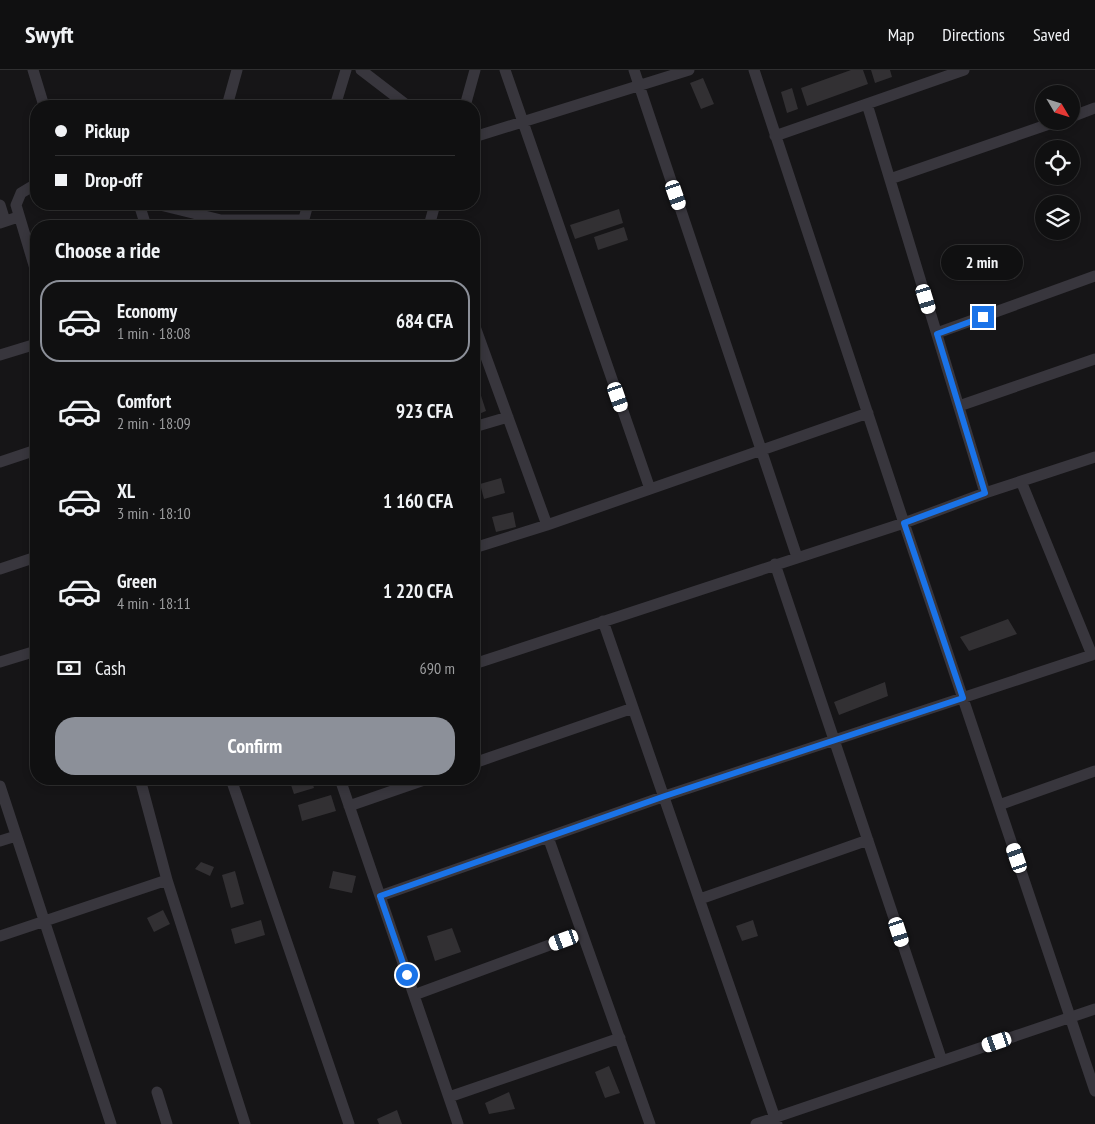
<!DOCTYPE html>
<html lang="en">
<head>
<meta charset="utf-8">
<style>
	:root { --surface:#101011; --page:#1e1e1f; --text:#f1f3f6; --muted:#9c9d9f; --line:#303031; --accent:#8c9099 }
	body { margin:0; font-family:"PT Sans Narrow",sans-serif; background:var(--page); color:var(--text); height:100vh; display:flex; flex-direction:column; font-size:19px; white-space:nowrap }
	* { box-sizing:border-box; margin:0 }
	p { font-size:16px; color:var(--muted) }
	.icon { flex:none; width:28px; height:28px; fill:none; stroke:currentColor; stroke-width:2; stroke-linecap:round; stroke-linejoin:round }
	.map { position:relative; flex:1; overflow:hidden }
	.details { position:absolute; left:30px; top:150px; width:450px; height:565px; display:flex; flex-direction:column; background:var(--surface); border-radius:20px; box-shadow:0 2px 8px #0003,0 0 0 1px var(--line) }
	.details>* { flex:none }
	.guide { position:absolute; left:30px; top:30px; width:450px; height:110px; border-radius:20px; box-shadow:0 2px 8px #0003,0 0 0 1px var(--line); display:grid; align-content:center; height:110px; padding:0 25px; background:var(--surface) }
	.needle { width:32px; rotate:128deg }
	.tools { position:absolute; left:1035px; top:15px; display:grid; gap:10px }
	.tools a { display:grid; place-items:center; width:45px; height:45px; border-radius:50%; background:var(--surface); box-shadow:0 2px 8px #0003,0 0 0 1px var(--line); font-size:25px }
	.end { position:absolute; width:22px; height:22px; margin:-11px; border:6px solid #1a73e8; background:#fff; box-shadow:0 0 0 2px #fff }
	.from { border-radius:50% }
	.bubble { position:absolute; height:35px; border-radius:18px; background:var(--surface); box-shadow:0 2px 8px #0003,0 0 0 1px var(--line); font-size:16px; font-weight:800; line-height:35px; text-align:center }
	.car { position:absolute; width:15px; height:30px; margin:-15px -8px; border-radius:6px; box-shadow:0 0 4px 1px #0007; background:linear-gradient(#fff 24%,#345 0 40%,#fff 0 76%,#345 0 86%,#fff 0) }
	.guide b { display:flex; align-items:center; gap:18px; height:48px; font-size:19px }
	.guide b+b { border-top:1px solid var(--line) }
	.guide i { width:12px; height:12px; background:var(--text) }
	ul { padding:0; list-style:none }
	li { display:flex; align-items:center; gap:15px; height:82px; margin:0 10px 8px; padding:0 15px; border:2px solid transparent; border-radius:20px }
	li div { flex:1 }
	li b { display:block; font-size:19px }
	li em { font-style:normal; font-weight:800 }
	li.on { border-color:var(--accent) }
	li>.icon { width:45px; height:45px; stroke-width:1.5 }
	h2 { padding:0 25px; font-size:22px; line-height:60px }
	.pay { display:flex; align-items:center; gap:12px; height:55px; padding:0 25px; font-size:19px }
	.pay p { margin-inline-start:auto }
	.button { display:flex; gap:10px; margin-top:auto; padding:10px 25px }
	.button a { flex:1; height:58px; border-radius:20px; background:var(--accent); color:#fff; font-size:20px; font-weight:800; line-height:58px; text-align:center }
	header { display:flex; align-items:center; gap:30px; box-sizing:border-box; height:70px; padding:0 25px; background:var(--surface); border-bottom:1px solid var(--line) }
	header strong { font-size:24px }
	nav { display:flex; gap:28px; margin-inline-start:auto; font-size:18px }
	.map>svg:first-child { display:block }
	.building { fill:#323033 }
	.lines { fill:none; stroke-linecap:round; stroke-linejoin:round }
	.minor { stroke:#38363d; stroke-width:11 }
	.route { stroke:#1a73e8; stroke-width:6 }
</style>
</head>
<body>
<header>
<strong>Swyft</strong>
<nav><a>Map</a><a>Directions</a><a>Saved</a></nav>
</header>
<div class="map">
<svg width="1095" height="1054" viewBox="0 0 1095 1054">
	<rect width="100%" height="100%" fill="#161517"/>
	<!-- building -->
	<path class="building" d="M851,0H863L868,14L807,36L801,18Z
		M871,0H890L892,7L875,13Z
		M703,8L714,34L701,39L690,13Z
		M792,18L798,39L787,43L781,22Z
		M619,139L623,153L575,169L570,155Z
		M624,157L628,170L598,180L594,167Z
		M474,304L486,341L474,346Z
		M501,408L505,423L484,429L480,414Z
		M513,442L516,457L496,462L492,447Z
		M1008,549L1017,564L969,581L960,567Z
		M885,612L888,626L839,645L834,632Z
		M289,709H311L314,718L294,724Z
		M331,725L336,741L302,751L298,735Z
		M201,792L214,797L210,806L195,799Z
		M235,801L244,834L231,838L222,805Z
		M333,801L356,806L352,823L329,818Z
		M163,840L170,854L154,862L147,848Z
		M261,850L265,865L235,874L231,859Z
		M753,850L758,866L742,871L736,856Z
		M452,858L461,882L435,891L427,866Z
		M609,996L620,1023L605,1028L595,1002Z
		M509,1022L515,1039L489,1044L485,1033Z
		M397,1040L402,1054H379L377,1049Z"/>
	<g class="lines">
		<!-- minor -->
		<path class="minor" d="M33,0L44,36
			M361,0L408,36
			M505,0L650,419
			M634,0L797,487
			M754,0L904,453L1095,1021
			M867,34L985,423
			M227,36L237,0
			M335,36L346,0
			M465,36L475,0
			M1071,47L1095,38
			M775,66L964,0
			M474,67L689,0
			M890,109L1058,51
			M36,114L21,123L16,135L36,202
			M139,134L146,156
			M156,134L221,150H304
			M0,135L5,151
			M0,153L18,147
			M196,156L202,134
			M302,156L308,134
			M429,156L435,134
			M474,254L547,455
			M937,263L1095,206
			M0,285L36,274
			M959,336L1095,289
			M474,357L508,347
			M0,392L36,380
			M1021,411L1092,585
			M474,478L547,455L868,343
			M775,494L942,991
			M0,499L36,487
			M603,551L777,1054
			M0,592L36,581
			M474,594L904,453L985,423L1095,387
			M474,693L633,638
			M140,709L167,810L245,1054
			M231,709L349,1054
			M340,709L458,1054
			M0,716L111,1054
			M999,735L1095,701
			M349,736L427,709
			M548,767L650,1054
			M0,771L16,766
			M380,826L665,726L1095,584
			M700,829L868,770
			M0,866L167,810
			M414,925L582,863
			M157,1022L167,1054
			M449,1027L620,968
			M756,1054L1095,939"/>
	</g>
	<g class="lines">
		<!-- route -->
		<path class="route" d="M407,905L380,826L665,726L963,628L904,453L985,423L937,264L983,247"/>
	</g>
</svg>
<div class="tools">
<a><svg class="needle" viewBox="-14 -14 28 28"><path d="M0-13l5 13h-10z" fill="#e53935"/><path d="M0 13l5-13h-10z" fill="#9c9d9f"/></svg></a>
<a><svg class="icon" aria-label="locate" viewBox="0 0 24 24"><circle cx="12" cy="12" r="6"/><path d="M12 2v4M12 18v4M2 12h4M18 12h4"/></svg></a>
<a><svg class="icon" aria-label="layers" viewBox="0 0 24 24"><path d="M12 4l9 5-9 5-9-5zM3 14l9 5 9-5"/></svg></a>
</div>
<i class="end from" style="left:407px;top:905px"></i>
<i class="end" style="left:983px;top:247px"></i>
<div class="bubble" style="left:941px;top:175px;width:82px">2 min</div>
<i class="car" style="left:676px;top:125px;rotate:161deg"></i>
<i class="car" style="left:926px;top:229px;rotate:163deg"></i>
<i class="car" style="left:618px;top:327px;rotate:161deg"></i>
<i class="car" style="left:1017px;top:788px;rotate:341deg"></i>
<i class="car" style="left:899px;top:862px;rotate:162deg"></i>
<i class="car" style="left:564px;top:870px;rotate:250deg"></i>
<i class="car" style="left:997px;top:972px;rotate:251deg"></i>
<div class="guide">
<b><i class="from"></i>Pickup</b>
<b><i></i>Drop-off</b>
</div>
<section class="details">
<h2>Choose a ride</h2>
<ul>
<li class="on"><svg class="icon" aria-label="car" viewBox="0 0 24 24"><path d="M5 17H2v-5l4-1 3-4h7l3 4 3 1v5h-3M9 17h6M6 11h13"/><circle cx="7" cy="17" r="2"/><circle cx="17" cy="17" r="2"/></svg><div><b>Economy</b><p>1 min · 18:08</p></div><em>684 CFA</em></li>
<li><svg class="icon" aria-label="car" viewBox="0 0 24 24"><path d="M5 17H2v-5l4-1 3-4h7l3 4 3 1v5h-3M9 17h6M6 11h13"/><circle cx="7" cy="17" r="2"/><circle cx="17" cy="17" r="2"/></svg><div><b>Comfort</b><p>2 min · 18:09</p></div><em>923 CFA</em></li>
<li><svg class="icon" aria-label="car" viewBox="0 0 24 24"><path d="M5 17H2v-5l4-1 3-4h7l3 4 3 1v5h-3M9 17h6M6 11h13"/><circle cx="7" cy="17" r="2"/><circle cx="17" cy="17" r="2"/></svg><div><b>XL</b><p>3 min · 18:10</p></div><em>1 160 CFA</em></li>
<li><svg class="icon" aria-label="car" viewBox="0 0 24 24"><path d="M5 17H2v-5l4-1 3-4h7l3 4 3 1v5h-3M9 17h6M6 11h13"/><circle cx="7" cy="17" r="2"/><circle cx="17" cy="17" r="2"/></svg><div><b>Green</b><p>4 min · 18:11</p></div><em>1 220 CFA</em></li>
</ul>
<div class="pay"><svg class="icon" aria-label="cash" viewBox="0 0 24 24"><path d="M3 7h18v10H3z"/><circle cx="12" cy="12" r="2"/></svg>Cash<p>690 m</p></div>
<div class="button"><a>Confirm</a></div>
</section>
</div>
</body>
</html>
